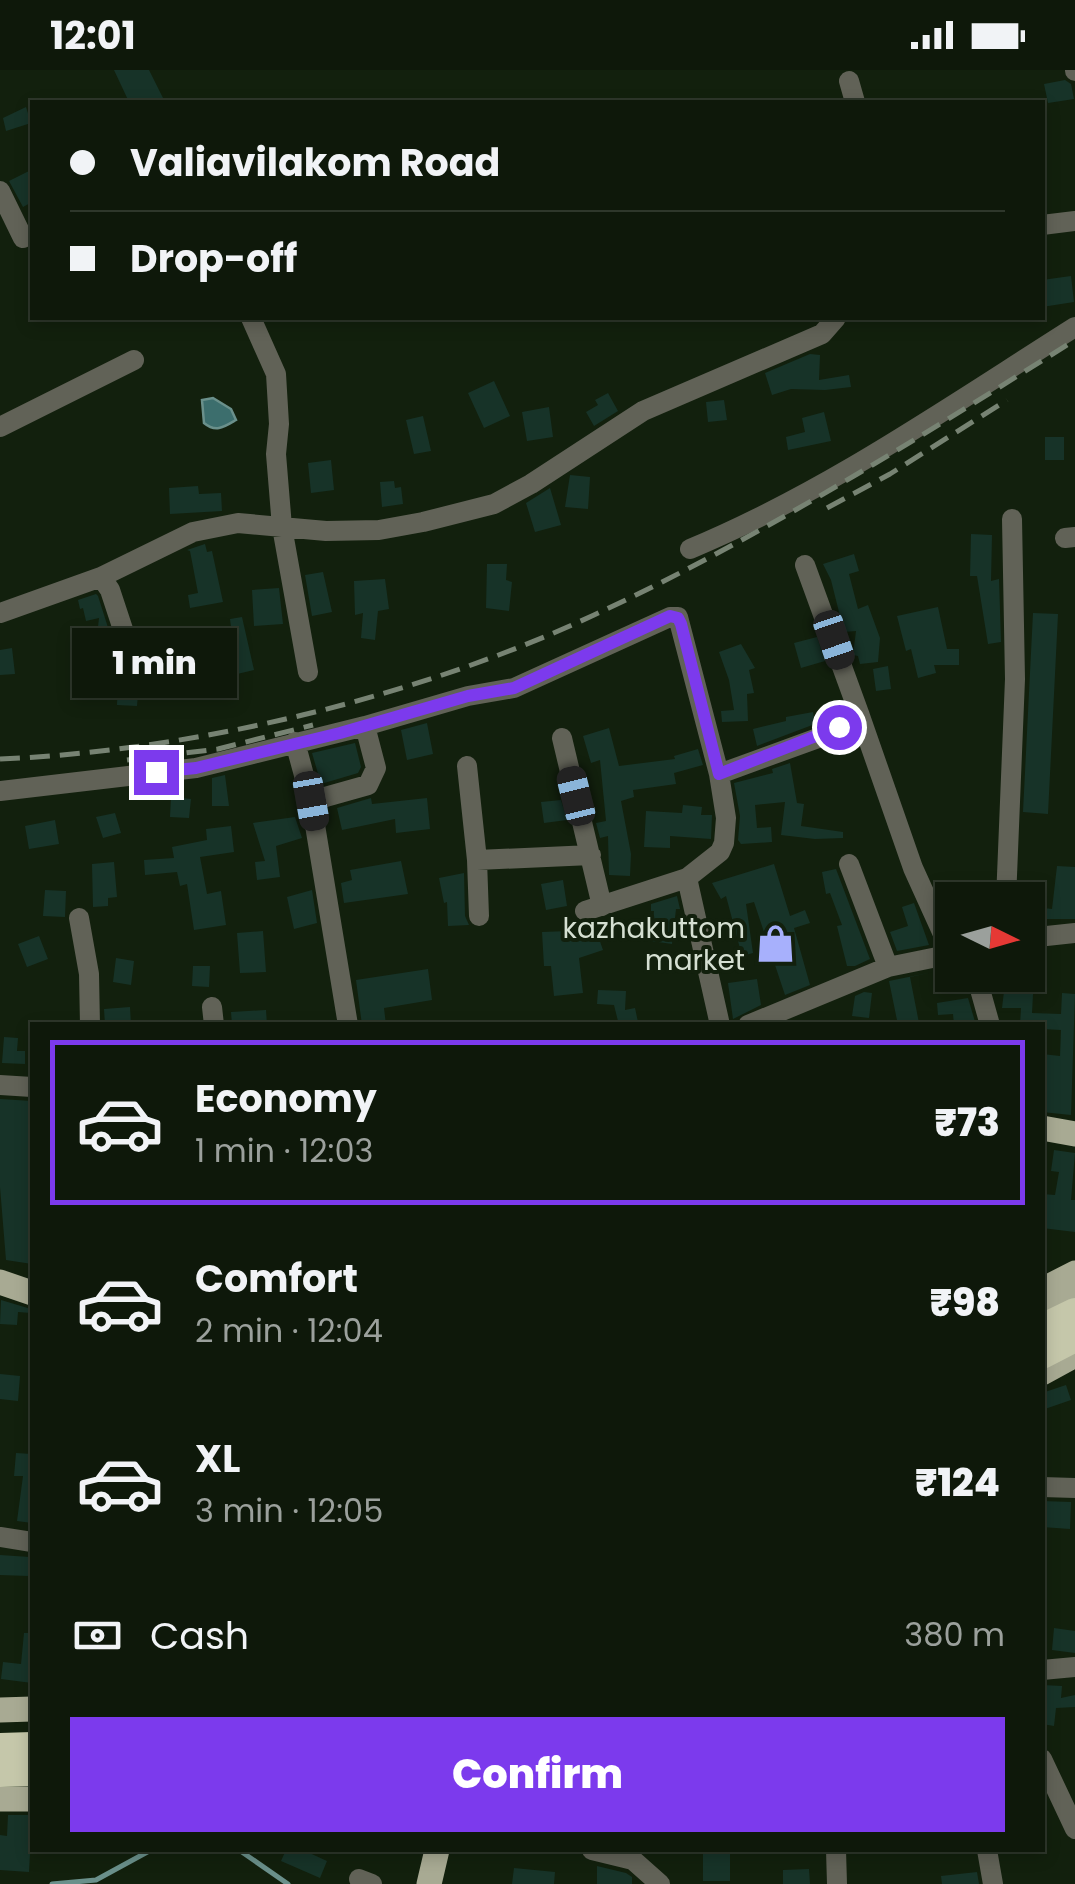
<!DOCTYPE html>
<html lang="en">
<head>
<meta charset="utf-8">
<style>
	:root { --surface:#0e180a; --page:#1c2518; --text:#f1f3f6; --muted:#9ba09c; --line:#2e372b; --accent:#7c3aed }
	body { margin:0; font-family:Poppins,sans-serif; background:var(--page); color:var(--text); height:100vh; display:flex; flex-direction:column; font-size:38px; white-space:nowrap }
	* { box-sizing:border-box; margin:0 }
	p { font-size:32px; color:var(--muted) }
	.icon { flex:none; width:55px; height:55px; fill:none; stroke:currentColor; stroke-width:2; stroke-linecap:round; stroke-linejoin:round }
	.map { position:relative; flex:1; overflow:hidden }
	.side { position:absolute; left:30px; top:952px; width:1015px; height:830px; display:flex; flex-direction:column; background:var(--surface); border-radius:0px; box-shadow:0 5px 15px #0003,0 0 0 2px var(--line) }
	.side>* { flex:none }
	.top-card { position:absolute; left:30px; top:30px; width:1015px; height:220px; border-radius:0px; box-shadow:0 5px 15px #0003,0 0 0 2px var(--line); display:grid; align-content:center; height:220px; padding:0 40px; background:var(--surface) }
	.needle { width:65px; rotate:95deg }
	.controls { position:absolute; left:935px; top:812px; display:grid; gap:20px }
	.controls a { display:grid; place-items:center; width:110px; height:110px; border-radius:0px; background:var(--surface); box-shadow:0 5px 15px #0003,0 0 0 2px var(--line); font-size:50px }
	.end { position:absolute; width:45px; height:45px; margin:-22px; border:12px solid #7c3aed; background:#fff; box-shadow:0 0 0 5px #fff }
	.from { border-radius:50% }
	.bubble { position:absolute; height:70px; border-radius:0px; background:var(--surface); box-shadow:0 5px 15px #0003,0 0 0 2px var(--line); font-size:32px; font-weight:800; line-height:70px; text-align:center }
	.car { position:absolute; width:30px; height:60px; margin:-30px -15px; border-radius:12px; box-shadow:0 0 8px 2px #0007; background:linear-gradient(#222 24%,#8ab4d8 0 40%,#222 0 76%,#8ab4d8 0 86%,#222 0) }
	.top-card b { display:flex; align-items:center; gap:35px; height:95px; font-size:38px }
	.top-card b+b { border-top:2px solid var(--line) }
	.top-card i { width:25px; height:25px; background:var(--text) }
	ul { padding:18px 0 0; list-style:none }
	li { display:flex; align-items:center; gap:30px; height:165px; margin:0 20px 15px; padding:0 20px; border:5px solid transparent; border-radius:0px }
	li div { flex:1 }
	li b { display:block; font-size:38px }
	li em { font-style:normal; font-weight:800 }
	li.current { border-color:var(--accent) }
	li>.icon { width:90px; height:90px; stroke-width:1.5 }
	.pay { display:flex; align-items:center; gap:25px; height:110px; padding:0 40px; font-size:38px }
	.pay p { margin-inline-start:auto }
	.button { display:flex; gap:20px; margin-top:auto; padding:20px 40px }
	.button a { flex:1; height:115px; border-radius:0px; background:var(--accent); color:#fff; font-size:40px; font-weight:800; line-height:115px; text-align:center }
	.status { display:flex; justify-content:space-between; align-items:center; height:70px; padding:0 50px; background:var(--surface); direction:ltr }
	.status svg { height:28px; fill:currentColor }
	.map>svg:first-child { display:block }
	.water { fill:#3c6e6d; stroke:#6a908b; stroke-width:2.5 }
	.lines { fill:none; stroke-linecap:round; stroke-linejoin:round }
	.stream { stroke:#6a908b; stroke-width:5 }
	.building { fill:#173328 }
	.minor { stroke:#616257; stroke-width:20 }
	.major { stroke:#a8aa93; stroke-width:25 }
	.highway { stroke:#c5c7aa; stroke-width:30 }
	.rail { stroke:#778373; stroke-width:5; stroke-dasharray:20 10; stroke-linecap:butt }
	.route { stroke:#7c3aed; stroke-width:12 }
	.labels { text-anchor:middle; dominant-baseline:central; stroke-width:8; stroke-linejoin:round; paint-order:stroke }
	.poi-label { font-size:28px; fill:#d5dfd2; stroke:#12200d; text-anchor:end }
</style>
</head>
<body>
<div class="status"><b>12:01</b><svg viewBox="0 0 49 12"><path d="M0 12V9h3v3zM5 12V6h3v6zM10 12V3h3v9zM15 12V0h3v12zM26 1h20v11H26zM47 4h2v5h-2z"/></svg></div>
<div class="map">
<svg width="1075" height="1814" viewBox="0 0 1075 1814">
	<rect width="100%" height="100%" fill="#12200d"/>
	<!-- water -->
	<path class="water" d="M213,328L231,339L236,350C224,357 216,363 204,353L202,330Z"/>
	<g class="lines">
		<!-- stream -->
		<path class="stream" d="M239,1780L288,1814
			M52,1814L96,1810L151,1780"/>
	</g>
	<!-- building -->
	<path class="building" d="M114,0H149L165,32H129Z
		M1065,10L1071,14L1074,29L1048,33L1044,14Z
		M26,37L31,53L6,61L3,48Z
		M29,101L32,132L23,137L9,111Z
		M1071,206L1074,232L1042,237V210Z
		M810,284L820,285L819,310L849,305L851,317L825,320L791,319L772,325L765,303Z
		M494,311L510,346L484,358L468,323Z
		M608,323L618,341L594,356L586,342L598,335L595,330Z
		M724,330L727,350L708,352L706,332Z
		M549,337L553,367L527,371L522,342Z
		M824,342L831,371L788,380L786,367L805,362L802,348Z
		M423,346L431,381L414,384L406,350Z
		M1045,367H1064V390H1045Z
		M331,390L334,420L311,423L308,393Z
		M570,405L590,407L588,439L565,437Z
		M394,411L395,418L401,417L403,434L382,437L380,412Z
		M198,416L199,424L221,423L222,441L170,444L169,418Z
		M550,418L561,455L535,462L526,433Z
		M971,464L992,465L991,511L999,509L1001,572L988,574L977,506H970Z
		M205,474L207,482L212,481L223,532L190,538L188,525L198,523L190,481L187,480Z
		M854,484L859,501L849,504L858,539L868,535L880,568L878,592L860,594L858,586L853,585L856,561L844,562L831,510L823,494Z
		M487,494H507L506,510L512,512L509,541L486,538Z
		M323,502L332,542L312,546L305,505Z
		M385,509L389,539L378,541L375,570L361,568L363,543L355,545L354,511Z
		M279,518L283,554L254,556L252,520Z
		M96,524L98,526L111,567L97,566L99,548L86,551L83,538L80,539L78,530Z
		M938,537L947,579H959V595H934L936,603L918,608L911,579L906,581L897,546Z
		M1033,543L1058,544L1048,744L1023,742Z
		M242,547L254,600L233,605L224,566L232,564L230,549Z
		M817,567L825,591L801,598L794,573Z
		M741,574L755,598L749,600L754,623L747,624L748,651L722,652L721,641L734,640L729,610L719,582Z
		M12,578L15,604L0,605V580Z
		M888,596L891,619L876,621L873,599Z
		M118,610L125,611L130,621L138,624L137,636L117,635Z
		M813,642L815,654L757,676L753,659L786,651V647Z
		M427,653L433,684L407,690L401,660Z
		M609,658L619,696L675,689L674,686L698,679L703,695L674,703L676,714L633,720L634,727L621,731L631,784L630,806L609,805L608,766L600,768L596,753L606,751L600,690L591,693L583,666Z
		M355,673L361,697L358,703L321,714L312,683Z
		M790,693L797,733L804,734L801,756L843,762V768L815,769L781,765L785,732L755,735L757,758L771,757L772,772L741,774L738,770L740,746L734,713L773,703L772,699Z
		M225,705L229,736H212V708Z
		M171,727L191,729L189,748L170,747Z
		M371,728L372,734L427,728L430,759L396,763L395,749L342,760L337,738Z
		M561,730L567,750L544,753L541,732Z
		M683,735L702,737L701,745H712L711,769L670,766V778L644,777L646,741L682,743Z
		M115,743L121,763L103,768L96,747Z
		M295,747L302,768L276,776L280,807L257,810L255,792L265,791L253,753Z
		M55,750L59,774L29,779L25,756Z
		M231,756L234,782L200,787L207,824L221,821L226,855L194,860L187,814L180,816L177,802L145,805L144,790L174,788L172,777L207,770L206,759Z
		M401,791L408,824L344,833L341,813L352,810L350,800Z
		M114,792L117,827L108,828V836L93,837L92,794Z
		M774,794L790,846L805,840L810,853L794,858L810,915L785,925L754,832L746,834L753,883L742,886L726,826L721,829L712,813Z
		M1057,796L1075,797V849H1028V836L1052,839Z
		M836,799L870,889L855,896H847L837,856L842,855L830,823L826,824L822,802Z
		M464,803L465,846L469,855L448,856L447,832L444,833L439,808Z
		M563,810L567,836L546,840L541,814Z
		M982,810L985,830H954L951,814Z
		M45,820L66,821L65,847L43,846Z
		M312,820L317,853L294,859L287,827Z
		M677,826L680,839H676L672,874L651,871L654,841H651V834Z
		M914,833L929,875L897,881L890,862L908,856L902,837Z
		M596,860L603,880L579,888L583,923L554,926L551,896H544L542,862Z
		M263,861L266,902L240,903L237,863Z
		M39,866L48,889L27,897L18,874Z
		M1044,880L1047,905L1034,906L1032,943L1061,944L1062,923L1075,924L1071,1045L1042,1042V984L1060,986L1061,960L1042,959V955H1020L1021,938H1002L1006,905H1028V882Z
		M116,888L134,891L131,915L113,912Z
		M193,896H210L209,917L192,916Z
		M428,899L432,930L384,938L386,955H362L356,910Z
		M933,902L910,907L919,953L898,955L889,911Z
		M757,909L761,935L733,949L728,913Z
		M598,920L626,921L625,940L635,938L638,952L619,955L614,935L597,934Z
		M864,922L872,923L869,948L852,946L855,926Z
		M968,928L976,955H954L953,944L938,945L937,933Z
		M130,937L131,955H105L104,939Z
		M266,940L267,955H232L231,942Z
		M4,967L18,968L17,981H25V994L2,993Z
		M0,1029L32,1031V1194L6,1190L0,1117Z
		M1054,1080L1075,1083L1071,1130H1075V1162L1042,1158V1124L1055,1125L1059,1102L1051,1101Z
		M1,1230L31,1239V1243L18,1242L17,1255L0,1254Z
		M0,1304L20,1306L18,1331L0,1329Z
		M1066,1315L1071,1330L1042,1340V1323Z
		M16,1383L32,1384V1453L17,1451L23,1406H14Z
		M1042,1431L1071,1432L1070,1459L1042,1457Z
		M0,1485L30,1487L29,1506L0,1505Z
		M1054,1558L1075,1561V1583L1052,1580Z
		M24,1563H32V1613L1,1609L3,1592L21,1594Z
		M1042,1615L1062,1616L1061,1628L1075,1625V1637L1056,1638L1054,1656L1042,1654Z
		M8,1745H32L29,1802L0,1800V1765L7,1766Z
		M286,1780H303L327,1791L320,1808L281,1791Z
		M703,1780H730V1811H703Z
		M597,1796L626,1803L632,1807V1814H597Z
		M514,1798L555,1802L554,1814H512Z
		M809,1799L810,1814H783V1800Z
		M977,1802L979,1814H942L941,1806Z"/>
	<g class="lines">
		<!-- minor -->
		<path class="minor" d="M1075,0V1
			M849,11L855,32
			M0,121L23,168
			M1042,155L1075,151
			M251,248L276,304L279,354L276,384L282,457L308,602
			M0,357L134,290
			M1065,468L1075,467
			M690,479C827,422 950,336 1075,257
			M805,495L860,646
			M101,507L193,462L238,453L326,461L379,460L423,452L494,434L531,414L643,341L822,264L836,248
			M0,543L101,507L110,520L140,611
			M562,668L602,836
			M295,672L311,731L348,955
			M467,696L477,790L479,846
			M719,704L818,668L860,646L913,798L952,884
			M0,721L196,698L365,656L468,626L514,618L670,547H678L719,704L726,748L724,773L720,782L687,808L585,841
			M311,731L368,715L376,698L365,656
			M477,790L591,785
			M849,794L888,897
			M687,808L720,955
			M1006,830L1015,609L1012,449
			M79,848L89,904L90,955
			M1028,868L1075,863
			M976,905L990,955
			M212,937L214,955
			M748,955L888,897L952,884
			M0,1015L32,1017
			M1042,1417L1075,1418
			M0,1467L32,1472
			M1042,1600L1075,1597
			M1042,1689L1075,1759
			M592,1780L633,1790L660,1814
			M836,1780L837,1814
			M987,1780L993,1814
			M359,1809L372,1814"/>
		<!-- major -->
		<path class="major" d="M1042,1058L1075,1064
			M0,1212L32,1223
			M1042,1220L1075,1203
			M1042,1243L1075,1226
			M1042,1303L1075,1285
			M0,1640L32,1639
			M0,1729H32
			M429,1814L437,1780"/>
		<!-- highway -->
		<path class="highway" d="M1042,1259L1075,1243
			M1042,1284L1075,1267
			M0,1678L32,1677
			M0,1702L32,1701"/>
		<!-- rail -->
		<path class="rail" d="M827,438L890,404L1007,330
			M0,689C194,681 418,627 594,545C762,467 918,368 1075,270
			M127,690L218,679L313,655"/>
	</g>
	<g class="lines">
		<!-- route -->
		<path class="route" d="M156,702L196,698L340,663L468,626L514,618L670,546L678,548L681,554L719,704L839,657"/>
	</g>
	<!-- icons -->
	<defs>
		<symbol id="shop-bare" viewBox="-9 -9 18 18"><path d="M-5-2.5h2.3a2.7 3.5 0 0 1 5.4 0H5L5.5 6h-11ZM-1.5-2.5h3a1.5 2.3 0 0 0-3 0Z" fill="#a7b0fc" stroke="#12200d" stroke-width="2.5" paint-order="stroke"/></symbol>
	</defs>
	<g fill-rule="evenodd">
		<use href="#shop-bare" x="748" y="846" width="55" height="55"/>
	</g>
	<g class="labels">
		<!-- poi labels -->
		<g class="poi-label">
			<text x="745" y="858">kazhakuttom<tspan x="745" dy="32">market</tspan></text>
		</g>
	</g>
</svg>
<div class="controls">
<a><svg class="needle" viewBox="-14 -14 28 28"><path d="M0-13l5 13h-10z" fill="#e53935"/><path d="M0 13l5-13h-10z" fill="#9ba09c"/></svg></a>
</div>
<i class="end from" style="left:839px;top:657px"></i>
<i class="end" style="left:156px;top:702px"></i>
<div class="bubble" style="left:72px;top:558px;width:165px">1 min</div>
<i class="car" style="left:834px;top:570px;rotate:161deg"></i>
<i class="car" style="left:576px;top:726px;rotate:346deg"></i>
<i class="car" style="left:311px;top:731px;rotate:170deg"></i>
<div class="top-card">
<b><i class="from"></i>Valiavilakom Road</b>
<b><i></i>Drop-off</b>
</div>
<section class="side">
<ul>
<li class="current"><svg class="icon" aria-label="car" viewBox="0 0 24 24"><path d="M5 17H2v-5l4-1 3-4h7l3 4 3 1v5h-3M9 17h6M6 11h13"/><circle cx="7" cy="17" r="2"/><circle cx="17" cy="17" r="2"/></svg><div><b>Economy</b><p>1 min · 12:03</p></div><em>₹73</em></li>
<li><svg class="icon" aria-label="car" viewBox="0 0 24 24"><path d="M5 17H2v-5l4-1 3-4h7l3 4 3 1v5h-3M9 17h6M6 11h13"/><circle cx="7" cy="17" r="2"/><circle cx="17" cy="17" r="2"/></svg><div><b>Comfort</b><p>2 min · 12:04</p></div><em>₹98</em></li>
<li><svg class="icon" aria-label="car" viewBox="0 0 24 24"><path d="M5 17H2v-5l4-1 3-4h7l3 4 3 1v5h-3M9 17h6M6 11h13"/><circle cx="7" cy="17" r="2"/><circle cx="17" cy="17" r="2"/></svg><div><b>XL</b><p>3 min · 12:05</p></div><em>₹124</em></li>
</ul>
<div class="pay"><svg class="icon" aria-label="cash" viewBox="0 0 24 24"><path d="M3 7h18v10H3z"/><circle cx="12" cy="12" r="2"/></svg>Cash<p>380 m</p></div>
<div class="button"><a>Confirm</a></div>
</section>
</div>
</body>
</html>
